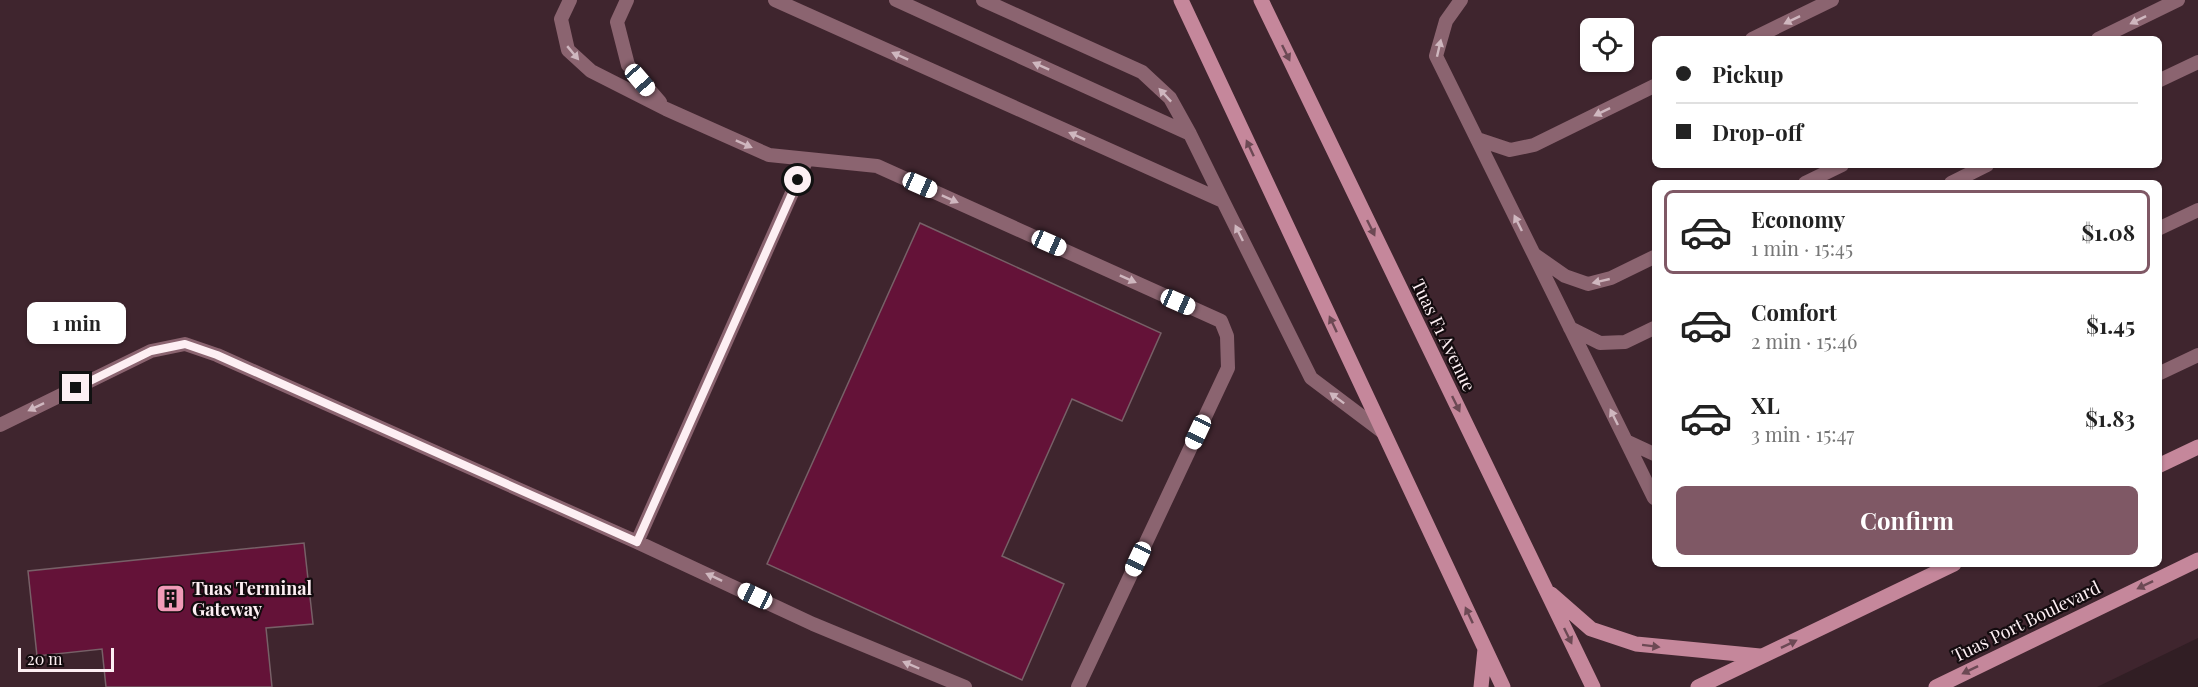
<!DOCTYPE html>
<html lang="en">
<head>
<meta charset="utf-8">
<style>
	:root { --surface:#fff; --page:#f2f2f2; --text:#222; --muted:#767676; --line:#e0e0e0; --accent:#7f5865 }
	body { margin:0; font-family:"Playfair Display",serif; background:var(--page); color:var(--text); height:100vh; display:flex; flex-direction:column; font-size:22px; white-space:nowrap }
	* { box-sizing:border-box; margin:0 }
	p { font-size:20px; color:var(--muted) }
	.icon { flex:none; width:33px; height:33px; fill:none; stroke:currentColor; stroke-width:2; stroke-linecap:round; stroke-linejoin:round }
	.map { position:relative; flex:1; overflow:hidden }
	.side { position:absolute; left:1652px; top:180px; width:510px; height:387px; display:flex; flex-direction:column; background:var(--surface); border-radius:9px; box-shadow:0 2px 4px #0004 }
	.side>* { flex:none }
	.guide { position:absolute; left:1652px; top:36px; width:510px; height:132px; border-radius:9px; box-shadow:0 2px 4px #0004; display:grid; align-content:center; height:132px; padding:0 24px; background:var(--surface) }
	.controls { position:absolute; left:1580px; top:18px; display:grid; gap:12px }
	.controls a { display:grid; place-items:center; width:54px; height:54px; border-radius:9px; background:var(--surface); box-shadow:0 2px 4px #0004; font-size:30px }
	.scale { position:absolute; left:18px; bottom:15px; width:96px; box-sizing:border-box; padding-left:6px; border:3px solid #fdeff3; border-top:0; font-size:16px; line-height:21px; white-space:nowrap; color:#fdeff3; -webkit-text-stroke:4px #130b0e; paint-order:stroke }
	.end { position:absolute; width:27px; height:27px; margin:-14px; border:8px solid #fdeff3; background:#111; box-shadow:0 0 0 3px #111 }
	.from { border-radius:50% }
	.bubble { position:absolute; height:42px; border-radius:9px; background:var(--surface); box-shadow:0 2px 4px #0004; font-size:20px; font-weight:700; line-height:42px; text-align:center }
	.car { position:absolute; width:18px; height:36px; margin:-18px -9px; border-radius:8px; box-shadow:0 0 4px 2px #0007; background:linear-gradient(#fff 24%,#345 0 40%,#fff 0 76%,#345 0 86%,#fff 0) }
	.guide b { display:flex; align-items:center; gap:21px; height:57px; font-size:22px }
	.guide b+b { border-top:2px solid var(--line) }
	.guide i { width:15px; height:15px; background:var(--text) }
	ul { padding:10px 0 0; list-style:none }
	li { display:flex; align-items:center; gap:18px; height:84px; margin:0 12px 9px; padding:0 12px; border:3px solid transparent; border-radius:9px }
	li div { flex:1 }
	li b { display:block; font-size:22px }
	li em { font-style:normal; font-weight:700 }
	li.selected { border-color:var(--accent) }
	li>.icon { width:54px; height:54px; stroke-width:1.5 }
	.primary-button { display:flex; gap:12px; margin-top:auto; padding:12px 24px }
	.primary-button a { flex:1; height:69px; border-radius:9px; background:var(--accent); color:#fff; font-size:24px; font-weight:700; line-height:69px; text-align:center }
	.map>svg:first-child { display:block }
	.built { fill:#3f252e; fill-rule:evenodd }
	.building { fill:#641238; stroke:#776067; stroke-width:1.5 }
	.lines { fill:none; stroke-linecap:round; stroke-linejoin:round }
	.lane { stroke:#8b6470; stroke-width:14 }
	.secondary { stroke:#c5879b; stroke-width:15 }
	.oneway { fill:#cfb7bf }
	.oneway2 { fill:#6c4954 }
	.route { stroke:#fdeff3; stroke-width:8 }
	.labels { text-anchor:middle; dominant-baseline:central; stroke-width:4.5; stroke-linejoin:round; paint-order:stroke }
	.street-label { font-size:18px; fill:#fdeff3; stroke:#130b0e }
	.poi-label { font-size:18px; font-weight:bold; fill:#fdeff3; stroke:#130b0e; text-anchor:start }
</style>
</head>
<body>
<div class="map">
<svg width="2198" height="687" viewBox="0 0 2198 687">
	<rect width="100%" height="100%" fill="#311e24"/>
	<!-- built -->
	<path class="built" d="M0,0H2198V638L2097,687H0ZM1590,28H1623V62H1590ZM1654,39H2158V165H1654ZM1654,183H2158V564H1654Z"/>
	<!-- building -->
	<path class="building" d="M920,223L1161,333L1122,421L1072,399L1002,556L1064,584L1022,680L767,564Z
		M304,543L313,624L266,628L272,687H106L102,649L37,656L28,571Z"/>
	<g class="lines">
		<!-- lane -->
		<path class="lane" d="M570,0L561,19L568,50L591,71L666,109L769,155L877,166L1221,321L1227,336L1228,368L1078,687
			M627,0L617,22L628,65L660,102
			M775,0L1223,201L1311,378L1384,433
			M896,0L1190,134
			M983,0L1142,72L1170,98L1190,134L1223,201
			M1461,0L1446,21L1436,56L1626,441L1654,454
			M1752,39L1832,0
			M2098,39L2178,0
			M2158,81L2198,62
			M1477,139L1510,150L1534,145L1654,86
			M1805,183L1842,165
			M1951,183L1987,165
			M2158,229L2198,210
			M1535,255L1565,276L1588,284L1611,278L1654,257
			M1570,328L1600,343L1625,342L1654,328
			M2158,374L2198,355
			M0,425L151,351L185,344L217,355L637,542L813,624L965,687
			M1626,441L1654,498
			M637,542L807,159"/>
		<!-- secondary -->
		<path class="secondary" d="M1181,0L1503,687
			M1261,0L1593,687
			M2158,466L2198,447
			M1551,594L1591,629L1636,644L1760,656
			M1481,687L1485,649
			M1698,687L1954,564
			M1936,687L2198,560"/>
	</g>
	<!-- one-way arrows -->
	<defs><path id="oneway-solid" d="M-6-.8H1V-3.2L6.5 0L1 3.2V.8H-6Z" transform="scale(1.5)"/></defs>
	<g class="oneway">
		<use href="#oneway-solid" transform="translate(1792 20) rotate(154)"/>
		<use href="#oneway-solid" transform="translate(2138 20) rotate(154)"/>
		<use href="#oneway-solid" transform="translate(1439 48) rotate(-77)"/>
		<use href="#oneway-solid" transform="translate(573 53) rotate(50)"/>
		<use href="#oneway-solid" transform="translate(900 56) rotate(-156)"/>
		<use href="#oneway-solid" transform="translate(1041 66) rotate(-156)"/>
		<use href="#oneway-solid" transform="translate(1165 95) rotate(-133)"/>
		<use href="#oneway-solid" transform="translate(1602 112) rotate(154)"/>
		<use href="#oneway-solid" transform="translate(1077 136) rotate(-156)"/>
		<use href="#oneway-solid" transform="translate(744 144) rotate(24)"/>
		<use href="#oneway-solid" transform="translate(950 199) rotate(24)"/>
		<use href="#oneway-solid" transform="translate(1518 223) rotate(-116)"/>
		<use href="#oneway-solid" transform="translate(1239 233) rotate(-116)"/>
		<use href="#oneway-solid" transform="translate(1128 279) rotate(24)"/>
		<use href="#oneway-solid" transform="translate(1601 281) rotate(167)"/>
		<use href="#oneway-solid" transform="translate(1337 398) rotate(-143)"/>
		<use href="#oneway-solid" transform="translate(36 407) rotate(154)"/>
		<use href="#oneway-solid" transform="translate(1614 417) rotate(-116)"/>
		<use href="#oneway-solid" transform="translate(714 577) rotate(-155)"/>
		<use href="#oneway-solid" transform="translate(911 665) rotate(-157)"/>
	</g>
	<g class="oneway2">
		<use href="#oneway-solid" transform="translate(1286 53) rotate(64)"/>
		<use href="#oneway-solid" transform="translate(1250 148) rotate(-115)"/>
		<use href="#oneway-solid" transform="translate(1371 228) rotate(64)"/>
		<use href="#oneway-solid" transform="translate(1333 324) rotate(-115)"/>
		<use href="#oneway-solid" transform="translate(1456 404) rotate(64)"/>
		<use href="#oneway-solid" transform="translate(2145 585) rotate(154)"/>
		<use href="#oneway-solid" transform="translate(1469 615) rotate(-115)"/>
		<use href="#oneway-solid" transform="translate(1568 636) rotate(64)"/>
		<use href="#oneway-solid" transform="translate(1789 644) rotate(-26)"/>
		<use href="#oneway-solid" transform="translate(1651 646) rotate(7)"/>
		<use href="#oneway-solid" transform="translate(1970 670) rotate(154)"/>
	</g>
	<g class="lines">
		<!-- route -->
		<path class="route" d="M76,388L151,351L185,344L217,355L637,542L798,180"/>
	</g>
	<!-- icons -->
	<defs>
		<symbol id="building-square" viewBox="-11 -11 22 22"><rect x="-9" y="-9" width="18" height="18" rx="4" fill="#f09ab7" stroke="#130b0e"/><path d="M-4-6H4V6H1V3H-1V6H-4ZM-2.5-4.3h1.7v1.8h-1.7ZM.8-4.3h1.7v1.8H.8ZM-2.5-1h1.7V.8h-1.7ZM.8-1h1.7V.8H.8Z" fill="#111"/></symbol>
	</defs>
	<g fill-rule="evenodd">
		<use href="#building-square" x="154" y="582" width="33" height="33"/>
	</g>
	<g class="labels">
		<!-- street labels -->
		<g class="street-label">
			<text transform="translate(1444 335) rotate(64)">Tuas F1 Avenue</text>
			<text transform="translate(2026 621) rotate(-26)">Tuas Port Boulevard</text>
		</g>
		<!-- poi labels -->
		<g class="poi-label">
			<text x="192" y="588">Tuas Terminal<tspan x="192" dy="21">Gateway</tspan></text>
		</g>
	</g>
</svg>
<div class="controls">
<a><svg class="icon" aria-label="locate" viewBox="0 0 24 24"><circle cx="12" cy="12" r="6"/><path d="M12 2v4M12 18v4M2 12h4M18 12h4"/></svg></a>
</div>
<div class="scale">20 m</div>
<i class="end from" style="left:798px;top:180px"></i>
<i class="end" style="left:76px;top:388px"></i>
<div class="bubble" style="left:27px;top:302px;width:99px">1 min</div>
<i class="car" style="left:640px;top:80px;rotate:139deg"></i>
<i class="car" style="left:920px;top:185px;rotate:114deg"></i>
<i class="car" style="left:1049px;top:243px;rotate:114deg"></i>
<i class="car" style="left:1178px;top:302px;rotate:114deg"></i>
<i class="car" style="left:1198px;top:432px;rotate:205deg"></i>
<i class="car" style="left:1138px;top:559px;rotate:205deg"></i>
<i class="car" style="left:755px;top:596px;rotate:295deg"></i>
<div class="guide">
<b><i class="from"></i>Pickup</b>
<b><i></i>Drop-off</b>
</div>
<section class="side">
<ul>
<li class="selected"><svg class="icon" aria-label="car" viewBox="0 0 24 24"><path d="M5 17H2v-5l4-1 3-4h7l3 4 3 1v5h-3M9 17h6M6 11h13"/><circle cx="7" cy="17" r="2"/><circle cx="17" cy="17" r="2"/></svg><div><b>Economy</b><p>1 min · 15:45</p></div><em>$1.08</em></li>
<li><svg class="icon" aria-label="car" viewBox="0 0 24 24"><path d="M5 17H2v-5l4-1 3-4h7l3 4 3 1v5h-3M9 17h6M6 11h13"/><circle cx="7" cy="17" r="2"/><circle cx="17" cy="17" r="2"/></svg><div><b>Comfort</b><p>2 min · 15:46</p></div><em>$1.45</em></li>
<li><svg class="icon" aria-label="car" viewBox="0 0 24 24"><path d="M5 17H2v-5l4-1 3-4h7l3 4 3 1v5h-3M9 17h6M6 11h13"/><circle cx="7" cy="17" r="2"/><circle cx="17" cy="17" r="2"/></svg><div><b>XL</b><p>3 min · 15:47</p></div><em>$1.83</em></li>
</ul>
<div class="primary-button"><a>Confirm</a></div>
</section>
</div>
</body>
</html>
